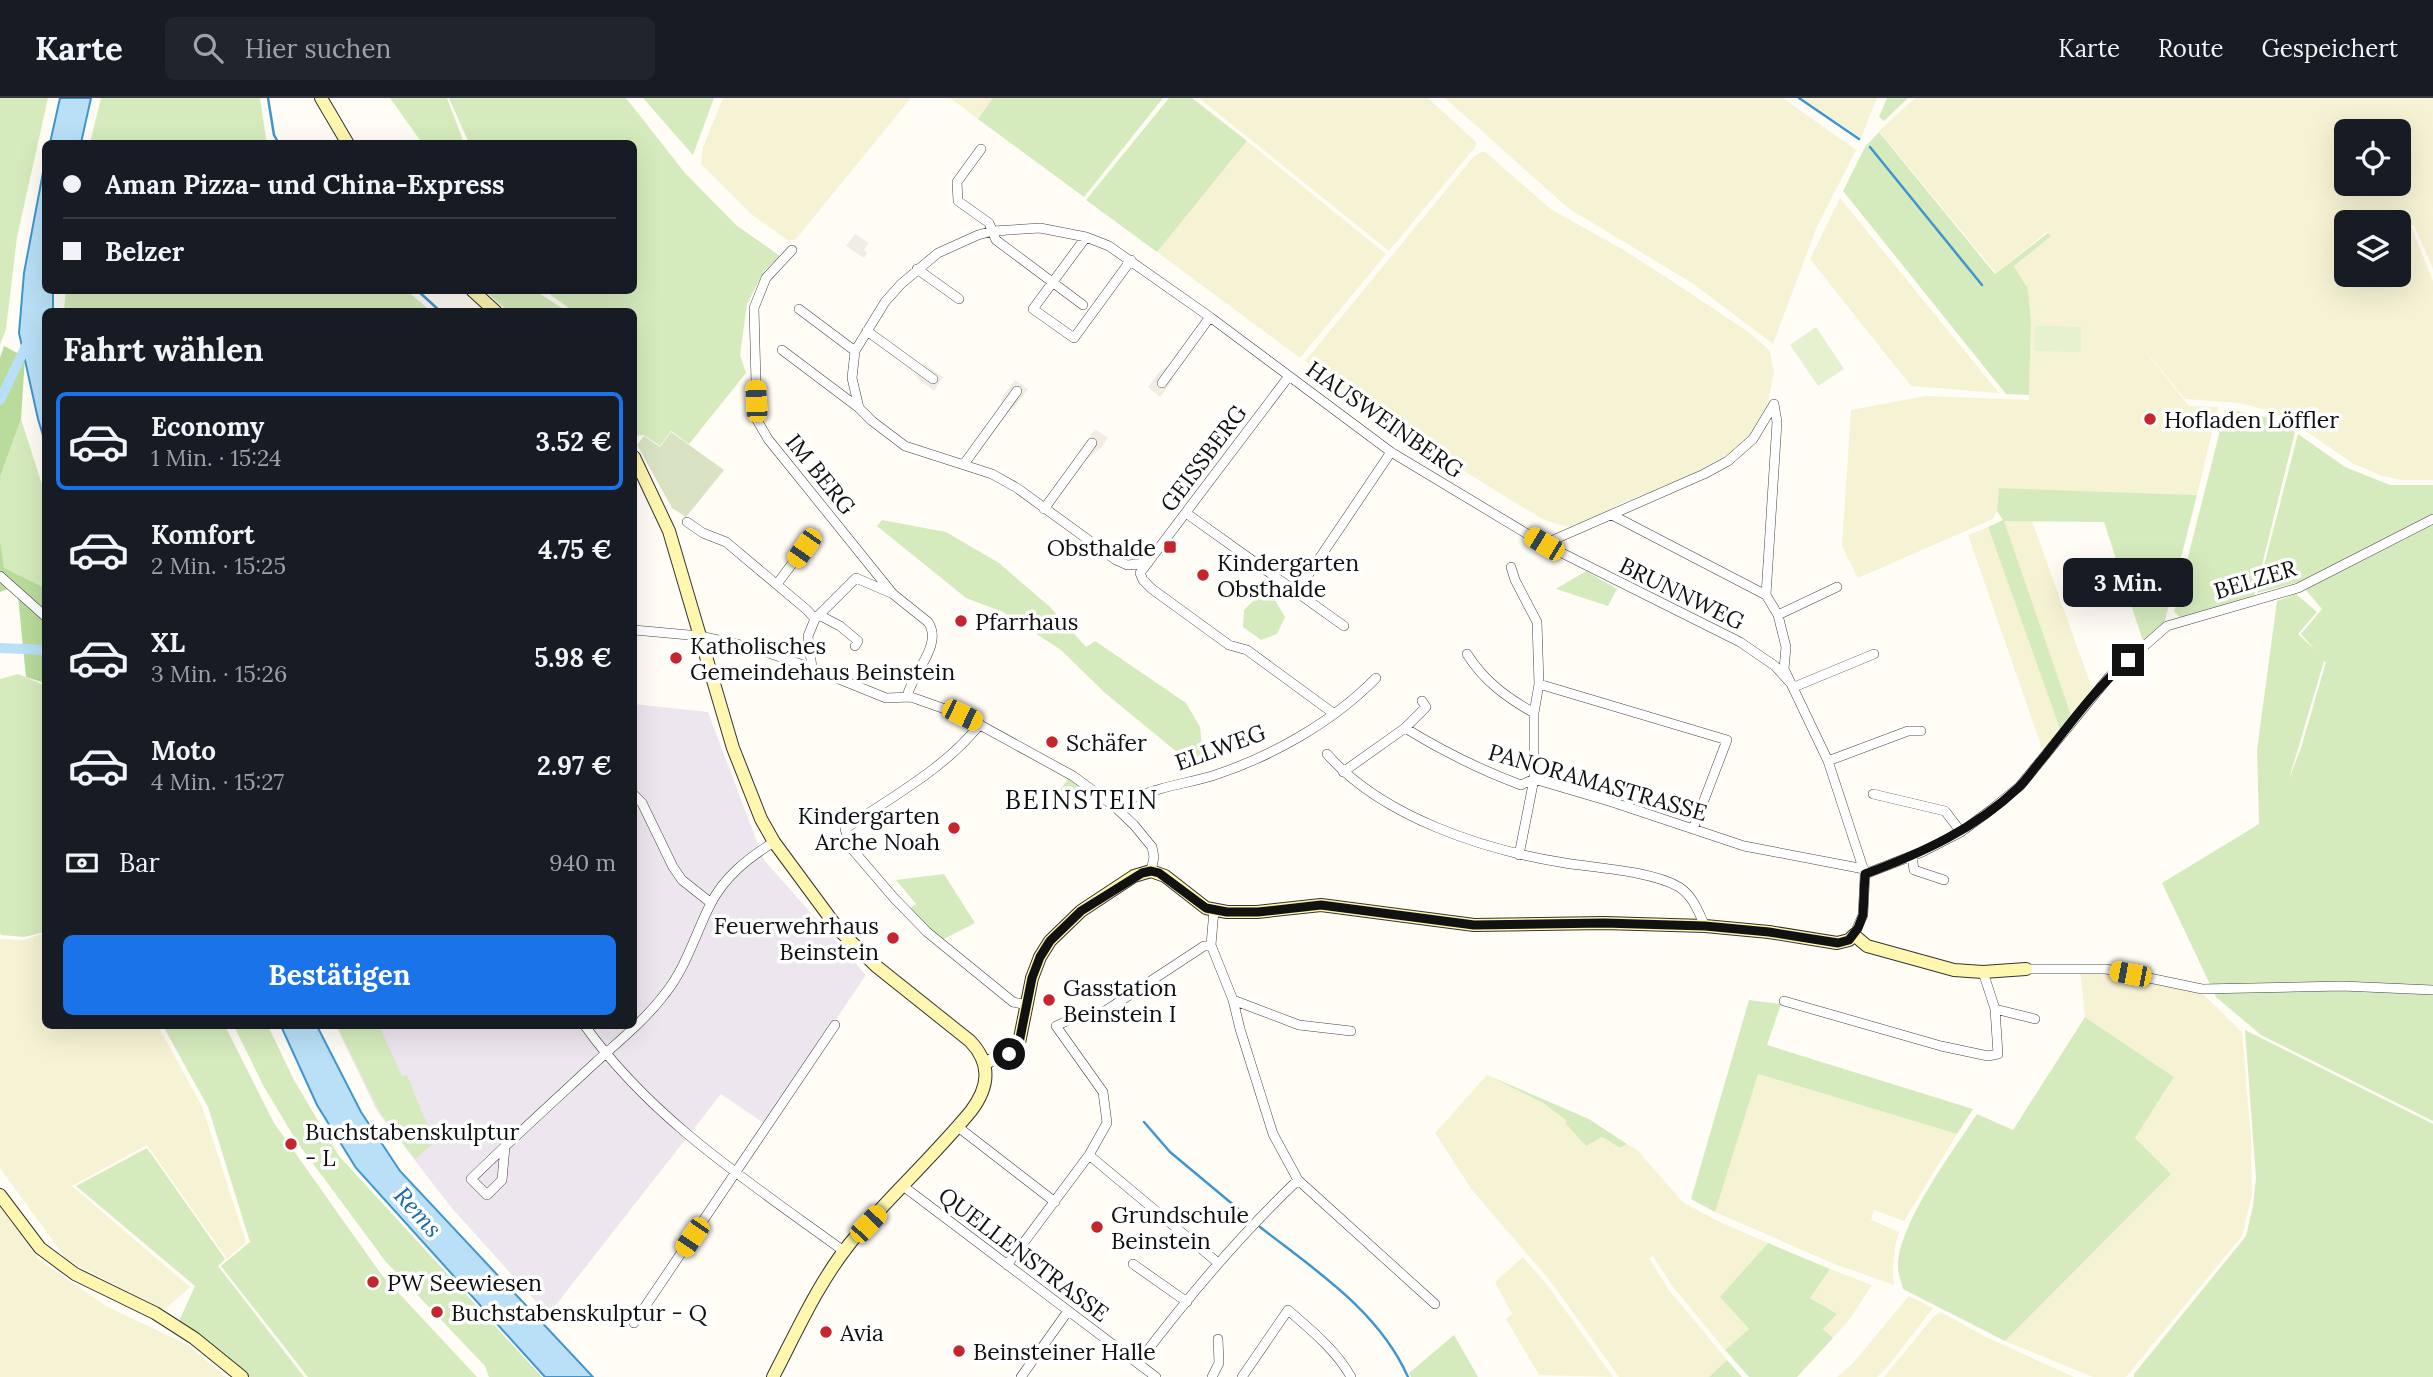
<!DOCTYPE html>
<html lang="de">
<head>
<meta charset="utf-8">
<style>
	:root { --surface:#171b24; --page:#20242c; --text:#f1f3f6; --muted:#9ea1a6; --line:#363941; --accent:#1a73e8 }
	body { margin:0; font-family:Lora,serif; background:var(--page); color:var(--text); height:100vh; display:flex; flex-direction:column; font-size:26px; white-space:nowrap }
	* { box-sizing:border-box; margin:0 }
	p { font-size:23px; color:var(--muted) }
	.icon { flex:none; width:38px; height:38px; fill:none; stroke:currentColor; stroke-width:2; stroke-linecap:round; stroke-linejoin:round }
	.map { position:relative; flex:1; overflow:hidden }
	.panel { position:absolute; left:42px; top:210px; width:595px; height:721px; display:flex; flex-direction:column; background:var(--surface); border-radius:10px; box-shadow:0 7px 28px #0002 }
	.panel>* { flex:none }
	.hud { position:absolute; left:42px; top:42px; width:595px; height:154px; border-radius:10px; box-shadow:0 7px 28px #0002; display:grid; align-content:center; height:154px; padding:0 21px; background:var(--surface) }
	.fabs { position:absolute; left:2334px; top:21px; display:grid; gap:14px }
	.fabs a { display:grid; place-items:center; width:77px; height:77px; border-radius:10px; background:var(--surface); box-shadow:0 7px 28px #0002; font-size:35px }
	.end { position:absolute; width:32px; height:32px; margin:-16px; border:9px solid #111; background:#fff; box-shadow:0 0 0 4px #fff }
	.from { border-radius:50% }
	.bubble { position:absolute; height:49px; border-radius:10px; background:var(--surface); box-shadow:0 7px 28px #0002; font-size:23px; font-weight:800; line-height:49px; text-align:center }
	.car { position:absolute; width:21px; height:42px; margin:-21px -10px; border-radius:9px; box-shadow:0 0 5px 2px #0007; background:linear-gradient(#f5c518 24%,#345 0 40%,#f5c518 0 76%,#345 0 86%,#f5c518 0) }
	.hud b { display:flex; align-items:center; gap:24px; height:66px; font-size:26px }
	.hud b+b { border-top:2px solid var(--line) }
	.hud i { width:18px; height:18px; background:var(--text) }
	ul { padding:0; list-style:none }
	li { display:flex; align-items:center; gap:21px; height:98px; margin:0 14px 10px; padding:0 7px; border:4px solid transparent; border-radius:10px }
	li div { flex:1 }
	li b { display:block; font-size:26px }
	li em { font-style:normal; font-weight:800 }
	li.active { border-color:var(--accent) }
	li>.icon { width:63px; height:63px; stroke-width:1.5 }
	h2 { padding:0 21px; font-size:32px; line-height:84px }
	.pay { display:flex; align-items:center; gap:18px; height:77px; padding:0 21px; font-size:26px }
	.pay p { margin-inline-start:auto }
	.action { display:flex; gap:14px; margin-top:auto; padding:14px 21px }
	.action a { flex:1; height:80px; border-radius:10px; background:var(--accent); color:#fff; font-size:28px; font-weight:800; line-height:80px; text-align:center }
	header { display:flex; align-items:center; gap:42px; box-sizing:border-box; height:98px; padding:0 35px; background:var(--surface); border-bottom:2px solid var(--line) }
	header strong { font-size:33px }
	nav { display:flex; gap:38px; margin-inline-start:auto; font-size:24px }
	.search { width:490px; height:63px; background:var(--page); display:flex; align-items:center; gap:18px; box-sizing:border-box; padding:0 24px; border-radius:10px; color:var(--muted); font-size:26px }
	.map>svg:first-child { display:block }
	.industrial { fill:#eee6ef }
	.farmland { fill:#f6f3d4; fill-rule:evenodd }
	.green { fill:#d5ebbd; fill-rule:evenodd }
	.forest { fill:#b9dc9c }
	.cemetery { fill:#d9e3c4 }
	.pitch { fill:#e6f2cf }
	.plaza { fill:#f1ede2 }
	.water { fill:#b9e0f7; stroke:#3f96cf; stroke-width:2 }
	.lines { fill:none; stroke-linecap:round; stroke-linejoin:round }
	.stream { stroke:#3f96cf; stroke-width:2.5 }
	.canal { stroke:#b9e0f7; stroke-width:10 }
	.street-casing { stroke:#444; stroke-width:10 }
	.secondary-casing { stroke:#333; stroke-width:14 }
	.street { stroke:#fff; stroke-width:9 }
	.secondary { stroke:#fff6b0; stroke-width:12 }
	.route { stroke:#111; stroke-width:9 }
	.poi-dot { fill:#c4262e; stroke:#fff; stroke-width:2.5 }
	.labels { text-anchor:middle; dominant-baseline:central; stroke-width:7; stroke-linejoin:round; paint-order:stroke }
	.street-label { font-size:23px; fill:#111; stroke:#fff }
	.poi-label { font-size:23px; fill:#111; stroke:#fff; text-anchor:start }
	.water-label { font-size:24px; font-style:italic; fill:#1768a6; stroke:#fff }
	.quarter-label { font-size:26px; letter-spacing:2px; fill:#111; stroke:#fff }
</style>
</head>
<body>
<header>
<strong>Karte</strong>
<div class="search"><svg class="icon" aria-label="search" viewBox="0 0 24 24"><circle cx="10" cy="10" r="6"/><path d="M15 15l6 6"/></svg>Hier suchen</div>
<nav><a>Karte</a><a>Route</a><a>Gespeichert</a></nav>
</header>
<div class="map">
<svg width="2433" height="1279" viewBox="0 0 2433 1279">
	<rect width="100%" height="100%" fill="#fffdf5"/>
	<!-- industrial -->
	<path class="industrial" d="M634,606L708,614L764,762L866,877L765,1026L721,996L548,1217L450,1108L377,1013L336,928H634Z"/>
	<!-- farmland -->
	<path class="farmland" d="M723,0H911L796,141L789,143L751,116L701,66L703,49Z
		M950,0H993L978,21Z
		M1199,0H1428L1476,44L1475,49L1389,153Z
		M1445,0H1783L1856,52L1816,131L1773,246L1692,185L1568,110Z
		M1802,0H1877L1861,40Z
		M1915,0H2433V171L2414,127L2411,128L2433,183V382H2403L2382,378L2352,365L2293,324L2267,312L2238,305L2185,301L2133,238L2189,308L2218,309L2197,397L1999,390L1997,413L1993,421L1858,480L1842,448L1851,312L1925,298L2029,302L2031,224L2028,191L2014,168L2051,138L2047,134L1996,175L1879,33ZM2347,33H2399V86H2347ZM2347,124H2399V177H2347Z
		M1247,43L1386,156L1300,260L1157,154Z
		M1484,53L1552,112L1622,151L1669,181L1750,235L1770,253L1774,274L1766,313L1750,339L1738,350L1692,377L1657,394L1647,395L1615,408L1608,414L1570,429L1557,426L1542,421L1417,344L1305,263L1474,58Z
		M1840,100L1999,295L1911,288L1810,161Z
		M2003,422L2032,423L2093,593L2072,620Z
		M1988,429L2061,634L2044,656L1968,437Z
		M45,835L46,928H158L202,1008L246,1144L227,1161L147,1047L72,1088L190,1189L164,1212L67,1162L0,1070V841L23,842Z
		M2080,873L2108,875L2201,894L2242,934L2251,1041L2252,1097L2242,1138L2126,1279H2093L2005,1243L2171,1076L2135,1040L2174,979L2085,919Z
		M1757,976L1957,1036L1904,1123L1874,1112L1871,1122L1899,1134L1895,1148L1893,1172L1894,1187L1832,1165L1715,1114Z
		M1487,977L1543,1005L1567,1022L1566,1026L1602,1039L1619,1050L1627,1046L1636,1051L1684,1105L1718,1123L1768,1145L1721,1199L1749,1231L1725,1252L1673,1189L1653,1158L1649,1160L1669,1192L1727,1262L1709,1279H1619L1552,1185L1472,1092L1435,1035Z
		M0,1105L38,1161L106,1208L188,1247L226,1279H0Z
		M1523,1159L1548,1188L1613,1279L1539,1277L1506,1221L1512,1216L1495,1184Z
		M1830,1171L1872,1187L1847,1225L1833,1240L1823,1231L1837,1216L1810,1200Z
		M1909,1198L1933,1210L1889,1267L1877,1279H1837L1853,1265Z
		M1941,1214L1986,1239L2074,1279H1884L1934,1218Z"/>
	<!-- green -->
	<path class="green" d="M0,0H48L17,139L6,231L0,247Z
		M101,0H260L266,41L270,45H90Z
		M390,0H447L464,45H422Z
		M449,0H626L685,75L736,127L780,158L764,173L747,206L740,257L746,275L689,346L671,333L660,348L644,337L634,338V214L573,213L545,193L634,192V46L469,45Z
		M643,0H714L693,57Z
		M993,0H1163L1084,99L978,21Z
		M1169,0H1192L1247,43L1157,154L1086,102Z
		M1887,0H1908L1884,23L1879,19Z
		M1879,34L1995,176L2048,135L2051,138L2014,168L2028,191L2031,224L2029,297L2006,296L1843,93L1865,49Z
		M66,192L407,193L431,213H64Z
		M485,193H536L566,213H508Z
		M2227,311L2270,320L2295,334L2254,499L2180,519L2174,514L2225,313Z
		M21,321L45,396V490L3,470L0,442V379Z
		M2298,336L2345,369L2390,387H2433V1023L2261,937L2216,899L2162,785L2259,726L2257,652L2277,503L2296,496L2317,514L2298,536L2315,552L2301,536L2322,511L2299,484L2257,495ZM2324,563L2326,564L2301,650L2289,681Z
		M1999,390L2197,397L2164,526L2143,543L2104,424L2004,423L2072,620L2061,634L1988,429L2003,422L1997,413Z
		M882,422L946,434L999,465L1050,509L1086,549L1095,543L1186,605L1200,629L1203,659L1188,663L1105,595L1061,552L1003,514L966,500L877,428Z
		M1586,473L1617,491L1608,508L1556,491Z
		M1258,498L1275,502L1285,519L1277,536L1261,542L1243,529L1244,512Z
		M18,576L46,588L45,834L24,839L1,837L0,835V581Z
		M1068,681L1094,696L1083,711L1060,692Z
		M944,776L975,825L942,842L910,811L916,806L896,782Z
		M1749,902L1781,906L1767,947L1973,1011L1957,1036L1758,976L1715,1114L1691,1101Z
		M2085,919L2174,979L2135,1040L2171,1076L2005,1243L1903,1191C1902,1184 1898,1177 1898,1170C1897,1127 1954,1052 1977,1016L2013,1032Z
		M163,928H225L274,1025L381,1176L477,1279H308L221,1168L250,1144L208,1009Z
		M234,928H268L294,982L339,1058L542,1279H489L485,1268L386,1164L297,1044L264,989Z
		M337,928H379L402,978L407,977L424,1019L437,1042L415,1061L379,1013Z
		M2245,932L2433,1026V1279H2134V1276L2246,1138L2253,1108L2256,1080Z
		M1487,977L1589,1021L1627,1046L1620,1050L1602,1039L1586,1048L1566,1026V1022L1543,1005Z
		M147,1050L225,1161L218,1168L304,1279H240L179,1223L195,1188L76,1088Z
		M1768,1145L1830,1171L1810,1200L1837,1216L1823,1231L1833,1240L1797,1279H1749L1725,1252L1749,1231L1720,1199Z
		M1454,1237L1478,1279H1411L1409,1275Z
		M1727,1262L1742,1279H1709Z"/>
	<!-- forest -->
	<path class="forest" d="M4,248L25,259L21,321L0,379V260Z
		M0,442L4,470L45,490V585L26,579L17,488L0,494Z"/>
	<!-- cemetery -->
	<path class="cemetery" d="M671,334L724,372L686,419L672,410L637,347L644,338L660,349Z"/>
	<!-- pitch -->
	<path class="pitch" d="M2035,228L2081,229V254L2035,253Z
		M1816,229L1844,271L1818,288L1790,247Z"/>
	<!-- plaza -->
	<path class="plaza" d="M855,136L869,145L864,152L867,155L864,160L846,148Z
		M918,266L926,267L943,279L934,293L918,281L914,272Z
		M1169,267L1175,271L1172,283L1160,299L1148,289L1159,274Z
		M1015,282L1028,291L1014,310L1006,314L1001,310L1002,299Z
		M1095,331L1108,340L1101,350L1086,362L1080,358L1081,351Z"/>
	<!-- water -->
	<path class="water" d="M60,0H91L81,45H50Z
		M45,64L46,192L53,193V213L46,214L45,344L38,321L19,235L24,175Z
		M281,928H317L361,1014L400,1073L593,1279H545L356,1070L317,1007Z"/>
	<g class="lines">
		<!-- stream -->
		<path class="stream" d="M268,0L274,37L279,46
			M1799,0L1859,41
			M1870,49L1982,187
			M417,192L441,214
			M1144,1024L1170,1054L1242,1114
			M1260,1129C1315,1172 1379,1213 1408,1279"/>
		<!-- canal -->
		<path class="canal" d="M0,302L29,242
			M0,550L46,552"/>
		<defs>
			<path id="street" d="M981,51L957,84L958,103L989,125L996,142L1083,207
				M1086,139L1033,211L1074,240L1131,162
				M792,152L766,180L754,210L757,322L768,341L893,496L928,524C944,547 911,576 907,599
				M917,171L959,201
				M799,211L855,253
				M867,233L933,281
				M782,252L859,310
				M1289,278L1140,475L1143,482L1152,491L1229,547L1247,552L1333,615
				M1162,285L1210,219
				M964,366L1017,293
				M1044,411L1092,345
				M1186,415L1344,528
				M1612,417L1766,497
				M687,424L703,435L726,444L807,512L815,521L808,538L812,570
				M1544,446L1704,376L1728,363L1753,341L1774,306
				M1148,465L1127,467L1116,462L1017,390L992,376L905,348L872,323L859,310L852,280L855,253L885,204L901,186L938,155L978,137L993,133L1040,130L1086,139L1109,148L1210,219L1391,354L1544,446L1740,544L1775,568L1794,589
				M1511,469L1515,482L1537,524L1539,586L1534,615V681L1519,757
				M0,478L46,519
				M777,486L804,450
				M1296,495L1391,354
				M1766,497L1778,517L1786,549L1784,571L1828,663L1865,776L1863,817L1854,837
				M1766,497L1777,324L1774,306
				M819,517L840,528L858,543L855,548
				M1778,517L1837,489
				M815,521L856,480L891,495
				M634,532L700,538L754,550L812,570L886,600L911,599L962,617L1073,678L1114,708L1134,727L1152,749L1154,759L1151,773
				M1467,556C1484,583 1506,599 1534,615
				M1539,586L1727,642L1693,731
				M1794,589L1874,556
				M1422,603L1426,609L1405,630C1444,654 1478,671 1521,687L1534,681L1612,704L1744,748L1864,771
				M980,626C946,670 891,699 845,731L852,751L894,800L927,834L1013,904L1027,907
				M1327,656C1382,719 1484,752 1565,765C1596,770 1652,773 1679,789C1693,798 1698,813 1705,828
				M1828,663L1908,633H1921
				M1343,674L1405,630
				M1873,696L1945,713L1961,734
				M634,697L642,705L673,769L682,782L711,805
				M1114,708C1129,702 1144,695 1160,691C1177,686 1195,683 1212,678C1271,659 1333,624 1376,580
				M1912,758L1914,772L1944,782
				M1865,776L1922,754L1961,734L1992,711L2020,688L2109,579L2167,528L2298,490L2433,421
				M1214,812L1211,847L1233,902L1240,931L1273,1036L1298,1082L1435,1206
				M2026,871H2106L2202,891L2342,888L2433,892
				M1233,902L1299,927L1351,933
				M1784,903L1941,948L1988,958L1998,956L1995,911L1983,874
				M1995,911L2035,921
				M585,928C653,1023 752,1086 845,1154
				M958,1029L1055,1104
				M505,1048L502,1082L487,1097L471,1081C512,1041 554,1003 596,964C619,943 645,922 664,897C686,870 695,837 710,807C724,779 748,760 774,744
				M1089,1057L1217,1164
				M903,1088L1156,1279
				M1133,1166L1187,1204
				M1007,1167L1089,1057L1107,1025L1103,994L1056,928L1071,921L1099,917L1204,848L1211,847
				M634,1225L835,927
				M1138,1265C1187,1200 1239,1138 1298,1082
				M1021,1279L1068,1213
				M1212,1279L1219,1265L1218,1241
				M1242,1279L1288,1212C1311,1232 1336,1252 1351,1279"/>
			<path id="secondary" d="M321,0L348,46
				M472,192L496,214
				M634,359L669,433L733,650L761,721L774,744L839,832L876,868L970,943C992,966 989,989 971,1013C933,1059 889,1099 851,1144C818,1185 797,1233 773,1279
				M984,965L1009,956L1019,945L1032,880L1040,859L1050,843L1081,813L1134,778L1151,773L1165,778L1206,810L1227,814H1257L1321,807L1474,827L1604,825L1705,828L1769,834L1837,845L1849,842L1854,837L1867,848L1954,872L1983,874L2026,871
				M0,1097L40,1150L75,1176L155,1215L194,1240L242,1279"/>
		</defs>
		<!-- street casing -->
		<use href="#street" class="street-casing"/>
		<!-- secondary casing -->
		<use href="#secondary" class="secondary-casing"/>
		<!-- street -->
		<use href="#street" class="street"/>
		<!-- secondary -->
		<use href="#secondary" class="secondary"/>
	</g>
	<g class="lines">
		<!-- route -->
		<path class="route" d="M1009,956L1019,945L1032,880L1040,859L1050,843L1081,813L1142,775L1151,773L1159,775L1206,810L1227,814H1258L1321,807L1474,827L1604,825L1705,828L1769,834L1838,845L1849,842L1858,830L1863,817L1865,776C1922,755 1975,731 2019,689C2028,680 2035,669 2043,660C2070,626 2096,590 2128,562"/>
	</g>
	<!-- markers -->
	<g class="poi-dot">
		<circle cx="2150" cy="321" r="7"/>
		<rect x="1163" y="442" width="14" height="14" rx="3.5"/>
		<circle cx="1203" cy="477" r="7"/>
		<circle cx="961" cy="523" r="7"/>
		<circle cx="676" cy="560" r="7"/>
		<circle cx="1052" cy="644" r="7"/>
		<circle cx="954" cy="730" r="7"/>
		<circle cx="893" cy="840" r="7"/>
		<circle cx="1049" cy="902" r="7"/>
		<circle cx="291" cy="1046" r="7"/>
		<circle cx="1097" cy="1129" r="7"/>
		<circle cx="373" cy="1184" r="7"/>
		<circle cx="437" cy="1214" r="7"/>
		<circle cx="826" cy="1234" r="7"/>
		<circle cx="959" cy="1253" r="7"/>
	</g>
	<g class="labels">
		<!-- street labels -->
		<g class="street-label">
			<text transform="translate(1385 321) rotate(35)">HAUSWEINBERG</text>
			<text transform="translate(1203 360) rotate(-53)">GEISSBERG</text>
			<text transform="translate(821 376) rotate(51)">IM BERG</text>
			<text transform="translate(2255 481) rotate(-17)">BELZER</text>
			<text transform="translate(1682 495) rotate(26)">BRUNNWEG</text>
			<text transform="translate(1220 649) rotate(-20)">ELLWEG</text>
			<text transform="translate(1598 684) rotate(16)">PANORAMASTRASSE</text>
			<text transform="translate(1024 1156) rotate(37)">QUELLENSTRASSE</text>
		</g>
		<!-- poi labels -->
		<g class="poi-label">
			<text x="2164" y="321">Hofladen Löffler</text>
			<text x="1156" y="449" text-anchor="end">Obsthalde</text>
			<text x="1217" y="464">Kindergarten<tspan x="1217" dy="26">Obsthalde</tspan></text>
			<text x="975" y="523">Pfarrhaus</text>
			<text x="690" y="547">Katholisches<tspan x="690" dy="26">Gemeindehaus Beinstein</tspan></text>
			<text x="1066" y="644">Schäfer</text>
			<text x="940" y="717" text-anchor="end">Kindergarten<tspan x="940" dy="26">Arche Noah</tspan></text>
			<text x="879" y="827" text-anchor="end">Feuerwehrhaus<tspan x="879" dy="26">Beinstein</tspan></text>
			<text x="1063" y="889">Gasstation<tspan x="1063" dy="26">Beinstein I</tspan></text>
			<text x="305" y="1033">Buchstabenskulptur<tspan x="305" dy="26">- L</tspan></text>
			<text x="1111" y="1116">Grundschule<tspan x="1111" dy="26">Beinstein</tspan></text>
			<text x="387" y="1184">PW Seewiesen</text>
			<text x="451" y="1214">Buchstabenskulptur - Q</text>
			<text x="840" y="1234">Avia</text>
			<text x="973" y="1253">Beinsteiner Halle</text>
		</g>
		<!-- water labels -->
		<g class="water-label">
			<text transform="translate(418 1114) rotate(48)">Rems</text>
		</g>
		<!-- quarter labels -->
		<g class="quarter-label">
			<text x="1082" y="701">BEINSTEIN</text>
		</g>
	</g>
</svg>
<div class="fabs">
<a><svg class="icon" aria-label="locate" viewBox="0 0 24 24"><circle cx="12" cy="12" r="6"/><path d="M12 2v4M12 18v4M2 12h4M18 12h4"/></svg></a>
<a><svg class="icon" aria-label="layers" viewBox="0 0 24 24"><path d="M12 4l9 5-9 5-9-5zM3 14l9 5 9-5"/></svg></a>
</div>
<i class="end from" style="left:1009px;top:956px"></i>
<i class="end" style="left:2128px;top:562px"></i>
<div class="bubble" style="left:2063px;top:460px;width:130px">3 Min.</div>
<i class="car" style="left:756px;top:303px;rotate:357deg"></i>
<i class="car" style="left:1544px;top:446px;rotate:301deg"></i>
<i class="car" style="left:804px;top:450px;rotate:215deg"></i>
<i class="car" style="left:962px;top:617px;rotate:116deg"></i>
<i class="car" style="left:2130px;top:876px;rotate:281deg"></i>
<i class="car" style="left:868px;top:1126px;rotate:43deg"></i>
<i class="car" style="left:692px;top:1139px;rotate:214deg"></i>
<div class="hud">
<b><i class="from"></i>Aman Pizza- und China-Express</b>
<b><i></i>Belzer</b>
</div>
<section class="panel">
<h2>Fahrt wählen</h2>
<ul>
<li class="active"><svg class="icon" aria-label="car" viewBox="0 0 24 24"><path d="M5 17H2v-5l4-1 3-4h7l3 4 3 1v5h-3M9 17h6M6 11h13"/><circle cx="7" cy="17" r="2"/><circle cx="17" cy="17" r="2"/></svg><div><b>Economy</b><p>1 Min. · 15:24</p></div><em>3.52 €</em></li>
<li><svg class="icon" aria-label="car" viewBox="0 0 24 24"><path d="M5 17H2v-5l4-1 3-4h7l3 4 3 1v5h-3M9 17h6M6 11h13"/><circle cx="7" cy="17" r="2"/><circle cx="17" cy="17" r="2"/></svg><div><b>Komfort</b><p>2 Min. · 15:25</p></div><em>4.75 €</em></li>
<li><svg class="icon" aria-label="car" viewBox="0 0 24 24"><path d="M5 17H2v-5l4-1 3-4h7l3 4 3 1v5h-3M9 17h6M6 11h13"/><circle cx="7" cy="17" r="2"/><circle cx="17" cy="17" r="2"/></svg><div><b>XL</b><p>3 Min. · 15:26</p></div><em>5.98 €</em></li>
<li><svg class="icon" aria-label="car" viewBox="0 0 24 24"><path d="M5 17H2v-5l4-1 3-4h7l3 4 3 1v5h-3M9 17h6M6 11h13"/><circle cx="7" cy="17" r="2"/><circle cx="17" cy="17" r="2"/></svg><div><b>Moto</b><p>4 Min. · 15:27</p></div><em>2.97 €</em></li>
</ul>
<div class="pay"><svg class="icon" aria-label="cash" viewBox="0 0 24 24"><path d="M3 7h18v10H3z"/><circle cx="12" cy="12" r="2"/></svg>Bar<p>940 m</p></div>
<div class="action"><a>Bestätigen</a></div>
</section>
</div>
</body>
</html>
